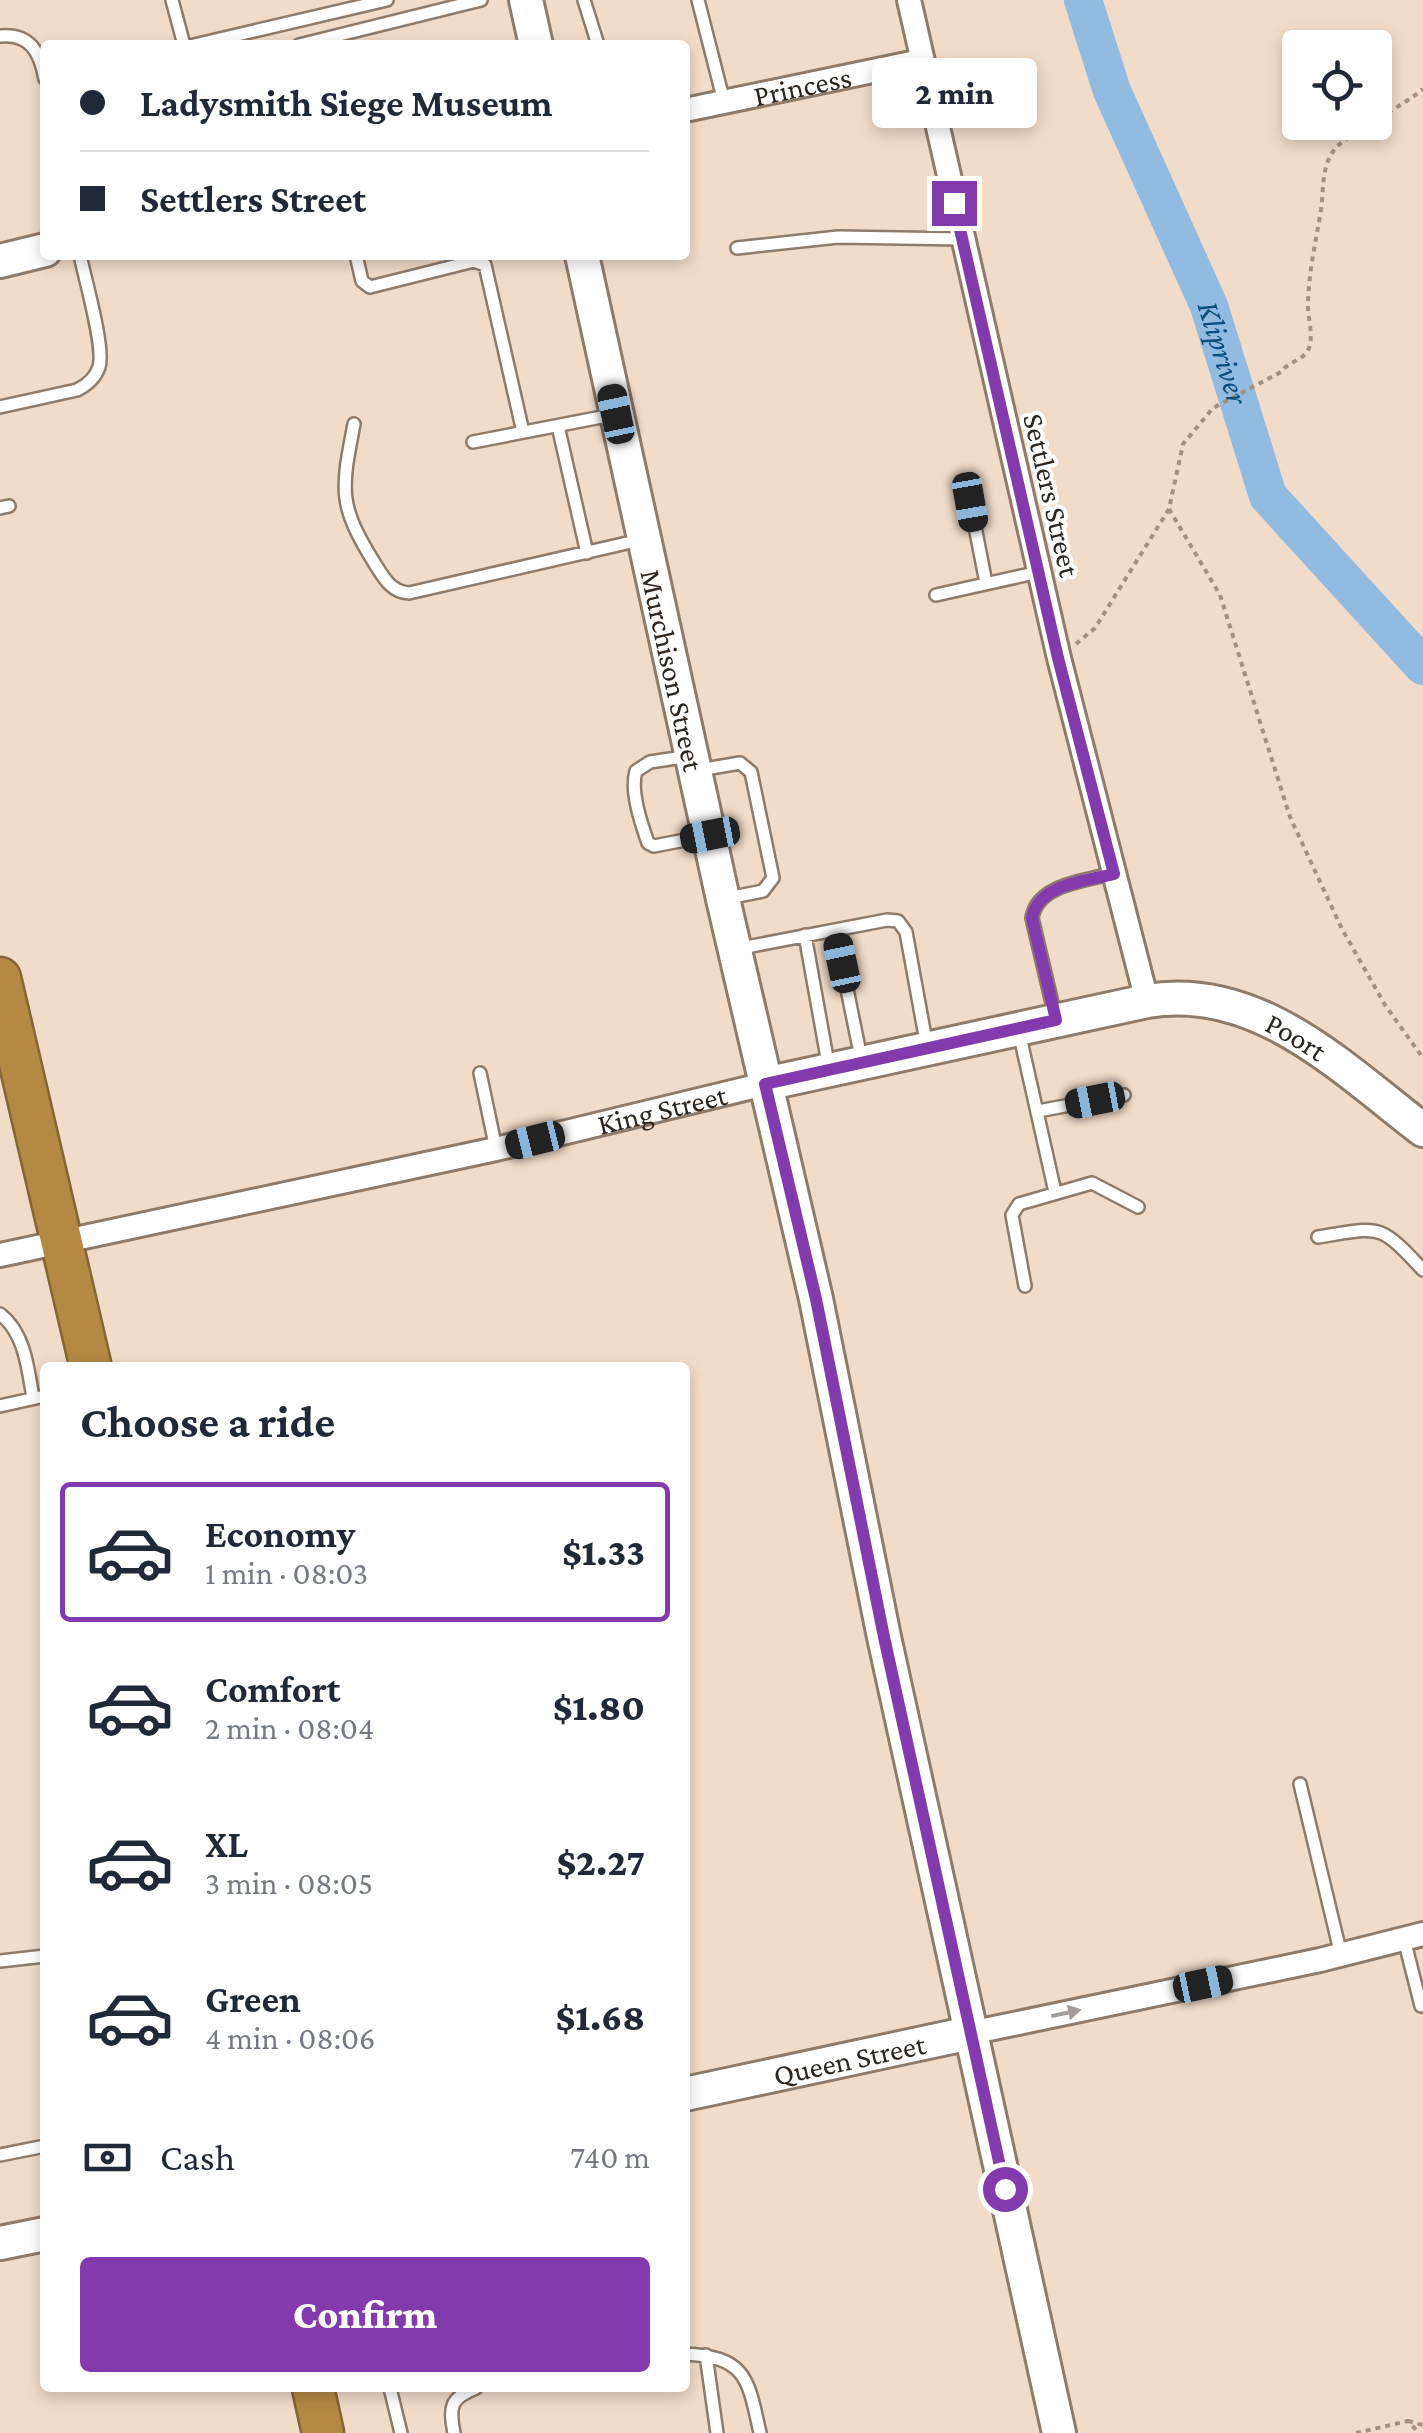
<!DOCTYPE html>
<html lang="en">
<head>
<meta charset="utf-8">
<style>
	:root { --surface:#fff; --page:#f2f2f3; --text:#1f2937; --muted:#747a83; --line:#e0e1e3; --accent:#833aad }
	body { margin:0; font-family:"Crimson Pro",serif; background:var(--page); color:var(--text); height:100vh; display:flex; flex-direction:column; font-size:38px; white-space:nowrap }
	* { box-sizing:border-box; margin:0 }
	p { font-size:32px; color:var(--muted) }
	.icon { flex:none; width:55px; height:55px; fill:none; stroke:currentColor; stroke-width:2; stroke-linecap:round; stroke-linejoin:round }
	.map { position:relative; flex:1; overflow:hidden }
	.drawer { position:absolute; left:40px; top:1362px; width:650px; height:1030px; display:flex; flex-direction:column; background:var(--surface); border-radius:10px; box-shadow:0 5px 15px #0003 }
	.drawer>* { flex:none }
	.guide { position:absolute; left:40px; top:40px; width:650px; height:220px; border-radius:10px; box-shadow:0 5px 15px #0003; display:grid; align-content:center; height:220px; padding:0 40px; background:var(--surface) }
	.tools { position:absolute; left:1282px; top:30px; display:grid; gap:20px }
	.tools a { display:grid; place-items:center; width:110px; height:110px; border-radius:10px; background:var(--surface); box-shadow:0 5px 15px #0003; font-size:50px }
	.end { position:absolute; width:45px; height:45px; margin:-22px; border:12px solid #833aad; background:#fff; box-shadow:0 0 0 5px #fff }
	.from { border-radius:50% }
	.bubble { position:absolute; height:70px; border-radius:10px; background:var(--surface); box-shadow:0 5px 15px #0003; font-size:32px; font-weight:800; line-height:70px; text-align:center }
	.car { position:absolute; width:30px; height:60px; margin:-30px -15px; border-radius:12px; box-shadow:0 0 8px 2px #0007; background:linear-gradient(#222 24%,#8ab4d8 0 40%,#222 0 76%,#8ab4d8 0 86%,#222 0) }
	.guide b { display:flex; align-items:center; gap:35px; height:95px; font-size:38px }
	.guide b+b { border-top:2px solid var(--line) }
	.guide i { width:25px; height:25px; background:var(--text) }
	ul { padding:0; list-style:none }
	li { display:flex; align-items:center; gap:30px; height:140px; margin:0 20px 15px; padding:0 20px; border:5px solid transparent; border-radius:10px }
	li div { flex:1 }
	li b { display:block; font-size:38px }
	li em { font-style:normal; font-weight:800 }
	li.active { border-color:var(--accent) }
	li>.icon { width:90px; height:90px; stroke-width:1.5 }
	h2 { padding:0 40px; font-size:45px; line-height:120px }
	.pay { display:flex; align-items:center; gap:25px; height:110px; padding:0 40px; font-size:38px }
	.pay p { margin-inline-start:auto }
	.primary-button { display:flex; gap:20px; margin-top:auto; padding:20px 40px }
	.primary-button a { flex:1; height:115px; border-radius:10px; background:var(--accent); color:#fff; font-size:40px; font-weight:800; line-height:115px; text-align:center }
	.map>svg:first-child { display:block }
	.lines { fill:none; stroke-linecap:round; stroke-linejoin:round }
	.river { stroke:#92bbe1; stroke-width:38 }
	.lane-casing { stroke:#8e7b6a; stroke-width:16 }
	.street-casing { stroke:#8e7b6a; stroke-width:28 }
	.secondary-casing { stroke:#8e7b6a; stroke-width:38 }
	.highway-casing { stroke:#846636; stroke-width:45 }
	.path { stroke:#a19183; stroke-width:4; stroke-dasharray:5 5; stroke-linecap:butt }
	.lane { stroke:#fff; stroke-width:11 }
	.street { stroke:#fff; stroke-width:22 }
	.secondary { stroke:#fff; stroke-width:32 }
	.highway { stroke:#b38943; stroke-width:40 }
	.oneway { fill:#a09d9a }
	.route { stroke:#833aad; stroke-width:12 }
	.labels { text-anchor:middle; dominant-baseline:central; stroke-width:8; stroke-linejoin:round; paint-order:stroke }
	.street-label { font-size:30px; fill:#2d251e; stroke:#fff }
	.water-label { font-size:32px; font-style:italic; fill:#0b4d7c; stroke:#fff }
</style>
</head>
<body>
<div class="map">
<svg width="1423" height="2433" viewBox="0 0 1423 2433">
	<rect width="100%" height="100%" fill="#f1dbc9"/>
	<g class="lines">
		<!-- river -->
		<path class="river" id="s1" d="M1083,0L1112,91L1209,306L1268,496L1423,666"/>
		<defs>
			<path id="lane" d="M172,0L184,45
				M584,0L598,45
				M698,0L724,102
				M0,36C30,33 40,52 45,79
				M194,45L387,0
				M299,45L481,0
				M737,248L838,237L962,239
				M356,255L362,281L370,287L474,261L485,265L523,432
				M0,407L77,390C87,385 95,379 99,367C105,348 85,279 80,255
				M354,424C341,491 338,505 375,564C384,578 391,592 409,593L640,540
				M558,426L587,553
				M473,442L612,415
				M970,501L986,583
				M0,508L9,506
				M936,595L1039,572
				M690,756L650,762L636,771C630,791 641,823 648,843L654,846L706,836
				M699,770L740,763L751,772L773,878L763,891L728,898
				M835,930L861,1058
				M805,935L829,1069
				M736,949L887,920L898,921L906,932L927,1047
				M1056,1020L1032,918C1037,884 1086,881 1114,873
				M1019,1032L1055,1192
				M480,1073L496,1149
				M1038,1111L1124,1095
				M1318,1237C1381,1227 1378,1222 1423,1270
				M1025,1286L1012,1215L1019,1204L1092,1183L1138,1207
				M0,1314C25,1333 28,1369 33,1398
				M0,1406L45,1396
				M1300,1784L1341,1955
				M1404,1939L1421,2006
				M0,1961L45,1956
				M0,2155L45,2146
				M685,2354C747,2357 748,2379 760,2433
				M706,2355L717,2433
				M390,2388L401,2433
				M454,2433C449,2407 450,2398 476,2388"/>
			<g id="street">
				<path d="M909,0L1059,658L1147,1001"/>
				<path id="s2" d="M685,110L921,61"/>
				<path id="s3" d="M0,1255L496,1149L765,1084"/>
				<path d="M970,2033L1320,1960L1423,1934"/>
			</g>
			<g id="secondary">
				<path d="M526,0L536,45"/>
				<path id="s4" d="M582,255L723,899L816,1299L884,1637L1059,2433"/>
				<path d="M0,261L45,250"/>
				<path id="s5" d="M765,1084L1147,1001C1257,982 1342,1068 1423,1130"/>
				<path id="s6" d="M685,2094L970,2033"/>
				<path d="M0,2243L45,2234"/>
			</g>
			<path id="highway" d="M0,978L91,1368
				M313,2388L323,2433"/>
		</defs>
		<!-- lane casing -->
		<use href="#lane" class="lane-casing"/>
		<!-- street casing -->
		<use href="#street" class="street-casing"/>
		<!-- secondary casing -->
		<use href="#secondary" class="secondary-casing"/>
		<!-- highway casing -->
		<use href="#highway" class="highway-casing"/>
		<!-- path -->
		<path class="path" d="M1169,509L1220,595L1290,817L1342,929L1385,1005L1423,1058
			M1076,644L1095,628L1169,509L1183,444L1213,408L1281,372C1288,361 1304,361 1309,348C1314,335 1307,316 1308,302C1309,270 1316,241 1321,210C1324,189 1321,168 1334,150C1341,138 1405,105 1423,89
			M1408,2421L1423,2425
			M1356,2433L1408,2421L1419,2433"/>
		<!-- lane -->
		<use href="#lane" class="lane"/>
		<!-- street -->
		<use href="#street" class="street"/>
		<!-- secondary -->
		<use href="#secondary" class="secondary"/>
		<!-- highway -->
		<use href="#highway" class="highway"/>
	</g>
	<!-- one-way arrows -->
	<defs><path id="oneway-solid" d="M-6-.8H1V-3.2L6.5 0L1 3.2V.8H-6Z" transform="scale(2.5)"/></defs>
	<use class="oneway" href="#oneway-solid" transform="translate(1066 2013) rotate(-12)"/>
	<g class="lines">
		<!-- route -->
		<path class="route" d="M954,203L1058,658L1114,874C1086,881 1038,884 1032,918L1056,1020L765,1084L816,1299L884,1637L1005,2189"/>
	</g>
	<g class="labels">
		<!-- street labels -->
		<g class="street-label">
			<text stroke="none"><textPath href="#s2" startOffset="120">Princess</textPath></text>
			<text transform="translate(1052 495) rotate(77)">Settlers Street</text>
			<text stroke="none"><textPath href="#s4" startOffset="425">Murchison Street</textPath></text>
			<text stroke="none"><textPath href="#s5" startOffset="548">Poort</textPath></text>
			<text stroke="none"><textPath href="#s3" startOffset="678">King Street</textPath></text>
			<text stroke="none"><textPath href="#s6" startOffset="168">Queen Street</textPath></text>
		</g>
		<!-- water labels -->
		<g class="water-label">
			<text stroke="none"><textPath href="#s1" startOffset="380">Klipriver</textPath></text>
		</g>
	</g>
</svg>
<div class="tools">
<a><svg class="icon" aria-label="locate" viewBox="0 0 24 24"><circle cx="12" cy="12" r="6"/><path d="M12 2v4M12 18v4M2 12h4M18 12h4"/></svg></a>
</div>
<i class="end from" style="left:1005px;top:2189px"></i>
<i class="end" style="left:954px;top:203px"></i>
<div class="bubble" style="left:872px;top:58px;width:165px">2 min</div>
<i class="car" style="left:616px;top:414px;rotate:348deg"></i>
<i class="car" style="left:970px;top:502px;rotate:170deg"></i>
<i class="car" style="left:710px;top:835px;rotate:259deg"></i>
<i class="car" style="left:842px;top:963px;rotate:348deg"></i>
<i class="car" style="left:1095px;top:1100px;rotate:259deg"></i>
<i class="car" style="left:535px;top:1140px;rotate:256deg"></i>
<i class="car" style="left:1203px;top:1984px;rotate:78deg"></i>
<div class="guide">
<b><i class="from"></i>Ladysmith Siege Museum</b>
<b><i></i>Settlers Street</b>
</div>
<section class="drawer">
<h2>Choose a ride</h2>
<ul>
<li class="active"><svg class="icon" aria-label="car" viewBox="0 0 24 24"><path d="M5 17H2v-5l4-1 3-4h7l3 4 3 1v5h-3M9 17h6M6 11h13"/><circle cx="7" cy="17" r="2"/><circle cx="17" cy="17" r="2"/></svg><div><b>Economy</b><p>1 min · 08:03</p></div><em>$1.33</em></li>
<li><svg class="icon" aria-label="car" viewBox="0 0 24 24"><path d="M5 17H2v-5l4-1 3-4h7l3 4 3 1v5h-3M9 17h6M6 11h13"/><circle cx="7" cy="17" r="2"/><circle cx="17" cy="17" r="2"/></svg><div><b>Comfort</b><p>2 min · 08:04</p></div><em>$1.80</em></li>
<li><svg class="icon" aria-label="car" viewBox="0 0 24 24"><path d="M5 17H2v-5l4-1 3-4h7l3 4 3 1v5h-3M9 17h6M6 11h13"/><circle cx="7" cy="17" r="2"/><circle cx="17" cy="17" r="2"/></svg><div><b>XL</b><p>3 min · 08:05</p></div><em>$2.27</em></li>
<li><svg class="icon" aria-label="car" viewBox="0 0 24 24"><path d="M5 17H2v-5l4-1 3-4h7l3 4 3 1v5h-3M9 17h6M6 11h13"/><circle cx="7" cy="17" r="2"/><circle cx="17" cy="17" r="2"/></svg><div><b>Green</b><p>4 min · 08:06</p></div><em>$1.68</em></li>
</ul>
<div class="pay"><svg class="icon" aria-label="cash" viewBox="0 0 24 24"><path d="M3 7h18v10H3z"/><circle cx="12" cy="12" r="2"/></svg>Cash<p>740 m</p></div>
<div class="primary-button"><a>Confirm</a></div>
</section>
</div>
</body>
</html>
